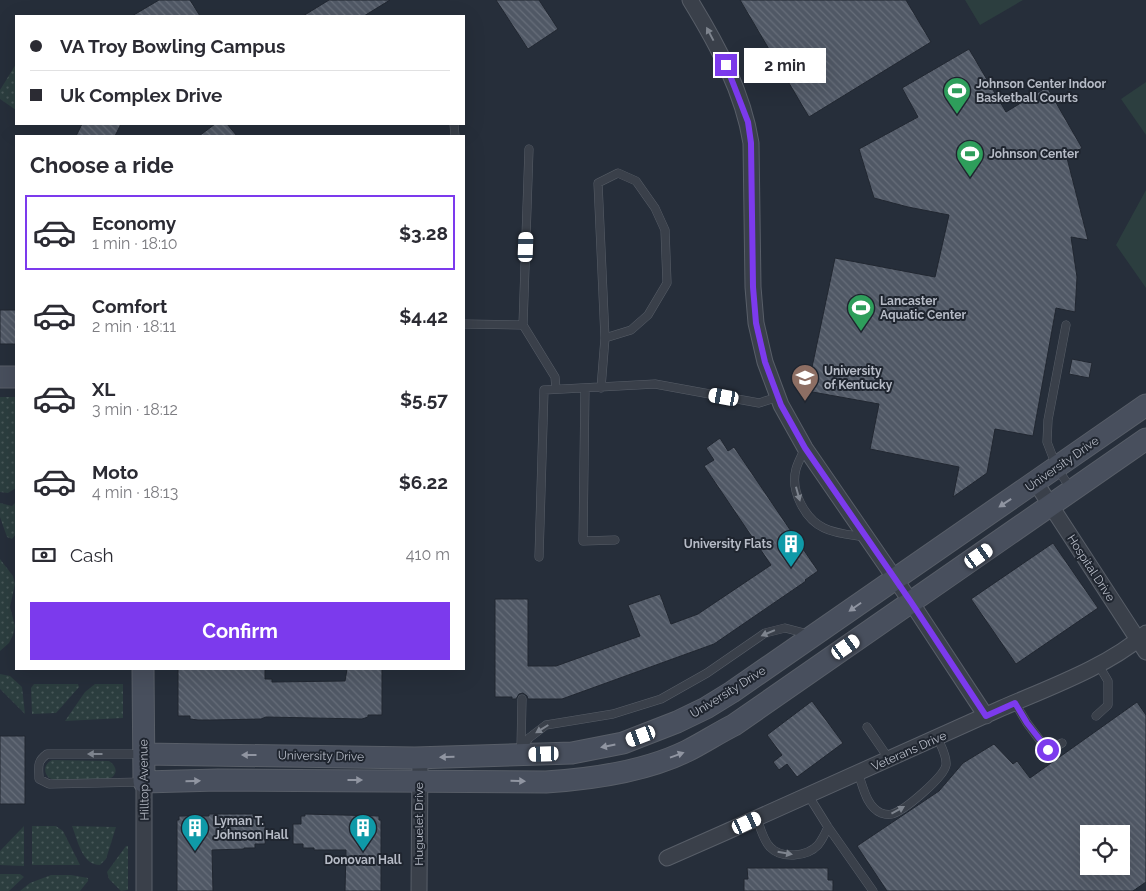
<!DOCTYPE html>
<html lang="en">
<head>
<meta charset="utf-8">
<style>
	:root { --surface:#fff; --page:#f7f7f7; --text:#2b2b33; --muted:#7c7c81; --line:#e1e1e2; --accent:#7c3aed }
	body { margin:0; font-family:Raleway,sans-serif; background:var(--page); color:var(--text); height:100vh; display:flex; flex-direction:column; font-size:19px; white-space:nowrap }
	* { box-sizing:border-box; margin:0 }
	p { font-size:16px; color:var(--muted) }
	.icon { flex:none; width:28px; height:28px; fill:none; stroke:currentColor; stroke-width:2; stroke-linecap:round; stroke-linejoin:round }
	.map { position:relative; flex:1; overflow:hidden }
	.panel { position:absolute; left:15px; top:135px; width:450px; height:535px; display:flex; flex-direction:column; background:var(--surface); border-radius:0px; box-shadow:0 5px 20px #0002 }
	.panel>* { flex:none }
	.top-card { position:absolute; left:15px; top:15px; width:450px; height:110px; border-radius:0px; box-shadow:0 5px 20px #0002; display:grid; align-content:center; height:110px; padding:0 15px; background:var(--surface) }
	.controls { position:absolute; left:1080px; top:825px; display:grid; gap:10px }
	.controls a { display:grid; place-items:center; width:50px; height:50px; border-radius:0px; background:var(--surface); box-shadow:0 5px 20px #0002; font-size:25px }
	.end { position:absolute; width:22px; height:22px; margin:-11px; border:6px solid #7c3aed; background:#fff; box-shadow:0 0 0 2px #fff }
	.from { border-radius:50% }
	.bubble { position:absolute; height:35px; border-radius:0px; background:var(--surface); box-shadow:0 5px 20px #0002; font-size:16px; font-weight:700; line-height:35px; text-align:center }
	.car { position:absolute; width:15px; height:30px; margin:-15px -8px; border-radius:6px; box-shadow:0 0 4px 1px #0007; background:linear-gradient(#fff 24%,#345 0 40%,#fff 0 76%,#345 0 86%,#fff 0) }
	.top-card b { display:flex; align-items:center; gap:18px; height:48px; font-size:19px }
	.top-card b+b { border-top:1px solid var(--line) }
	.top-card i { width:12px; height:12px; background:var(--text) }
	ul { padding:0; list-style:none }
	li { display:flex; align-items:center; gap:15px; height:75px; margin:0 10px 8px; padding:0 5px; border:2px solid transparent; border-radius:0px }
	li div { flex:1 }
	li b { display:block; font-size:19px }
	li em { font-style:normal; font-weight:700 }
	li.active { border-color:var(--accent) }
	li>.icon { width:45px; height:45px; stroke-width:1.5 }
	h2 { padding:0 15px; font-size:22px; line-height:60px }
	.pay { display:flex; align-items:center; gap:12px; height:55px; padding:0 15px; font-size:19px }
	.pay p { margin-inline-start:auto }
	.action { display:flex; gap:10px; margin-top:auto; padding:10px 15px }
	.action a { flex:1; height:58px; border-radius:0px; background:var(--accent); color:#fff; font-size:20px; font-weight:700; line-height:58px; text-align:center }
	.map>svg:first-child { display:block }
	.green { fill:url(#green-dots) }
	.pitch { fill:#2c3e3f }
	.building { fill:url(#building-back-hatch); stroke:#212731; fill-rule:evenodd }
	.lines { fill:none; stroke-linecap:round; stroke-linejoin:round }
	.lane-casing { stroke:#585e68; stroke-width:9 }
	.street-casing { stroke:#585e68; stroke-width:17 }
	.secondary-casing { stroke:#585e68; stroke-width:23 }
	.lane { stroke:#3a404a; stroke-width:8 }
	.street { stroke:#3a404a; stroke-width:15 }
	.secondary { stroke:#484f5d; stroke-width:21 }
	.oneway { fill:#7e848e }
	.oneway2 { fill:#9095a1 }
	.route { stroke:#7c3aed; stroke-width:6 }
	.labels { text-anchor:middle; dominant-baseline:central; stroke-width:4; stroke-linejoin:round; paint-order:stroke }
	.poi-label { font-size:12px; font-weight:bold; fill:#b6bbc6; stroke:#1f252f; text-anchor:start }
	.street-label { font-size:12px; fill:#b6bbc6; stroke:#1f252f }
</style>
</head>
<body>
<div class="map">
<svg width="1146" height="891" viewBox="0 0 1146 891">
	<defs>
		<pattern id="green-dots" width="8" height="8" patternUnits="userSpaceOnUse" patternTransform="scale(1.25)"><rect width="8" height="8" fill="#2c3e3f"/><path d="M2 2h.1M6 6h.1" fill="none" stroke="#485859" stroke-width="1.8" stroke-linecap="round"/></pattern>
		<pattern id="building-back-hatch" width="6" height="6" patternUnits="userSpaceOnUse" patternTransform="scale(1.25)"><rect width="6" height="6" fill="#505865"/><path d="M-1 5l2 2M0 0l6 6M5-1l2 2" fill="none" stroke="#676e7a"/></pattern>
	</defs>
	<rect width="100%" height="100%" fill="#262e3a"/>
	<!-- green -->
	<path class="green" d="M16,64V110L0,99V90Z
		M0,397H16V488L8,493L0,492Z
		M16,502V534L12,539L7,537L0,517V503L12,506Z
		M0,559L13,576L15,584L10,607L15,626L13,635L9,643L0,651Z
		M0,674L10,676L22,687L25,714L0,689Z
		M34,684H78L79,687L56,713L32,714L31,688Z
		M95,684H123V718L65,721L85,692Z
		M52,760L109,761C118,767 118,775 108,780H54L49,778C43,772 44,764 52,760Z
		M24,826V866L0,865V851Z
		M32,826H56L63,831L80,865H32Z
		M72,826L116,827L106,859L100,865C82,865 78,841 72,826Z
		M126,846H128V890L121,891L109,879L107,872Z
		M0,874H20L24,877L9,891H0Z
		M51,875H71L88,878V881L80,891H20L30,883Z"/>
	<!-- pitch -->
	<path class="pitch" d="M965,0H1023L980,25Z
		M1146,82V135L1121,99Z
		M1146,190V288L1116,245Z"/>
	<!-- building -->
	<path class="building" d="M159,0H190L200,16H132Z
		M329,0H390L364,16H303Z
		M496,0H539L558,29L528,49Z
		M740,0H906L931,42L809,117Z
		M969,49L1006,112L1047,87L1082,148L1067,158L1088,240L1071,237L1077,277L1075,312L1056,308L1033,436L995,429L987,473L953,497L959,467L870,449L879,404L807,391L835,258L935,277L949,215L908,207L874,198L859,149L918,117L902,88Z
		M82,124H121L115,136H76Z
		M215,124H227L237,136H199Z
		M0,310H16V344H0Z
		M1072,359L1092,363L1089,378L1069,374Z
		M720,438L728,451L734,447L818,571L805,580L806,581L714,644L562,699H528L527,696L523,693L519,694L516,699H512V697H495V599H528V666H556L640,636L628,605L660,594L671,624L698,614L771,565L704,466L714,460L706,448Z
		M1053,543L1098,608L1016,664L971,599Z
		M178,669H265V679H272V682L345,681L347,669H382V715H368V717L362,719L266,717L261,719L212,720H198L190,719V716H178Z
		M812,701L843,743L797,777L787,764L779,770L773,762L782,755L767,735Z
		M1137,702L1146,715V882L1133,891H887L857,846L939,791L963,763L994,744L1013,764L1017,761L1030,778ZM1089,834H1121V866H1089Z
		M0,736H25V804H0Z
		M209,814H253V816H257V824H265V829H266L265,844H255V848H244V849L212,850L213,891H177V820H179V816H209Z
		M305,814L379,816V820H381V891H345L346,850H314V848H303V844H293V824H301V816H305Z
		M747,868H828V880H833V891H744V879H748Z"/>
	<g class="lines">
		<defs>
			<path id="lane" d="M454,124L455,136
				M464,324L523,325L529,149
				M523,325L555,377L556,389
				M1066,325L1048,420L1047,442L1057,468L1071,489
				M585,388L583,541L615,540
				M601,388L605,338L631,330L648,315L667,283L665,230L655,208L636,181L618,173L598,183L605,338
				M805,448C802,455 798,462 796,469C790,491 805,519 824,528C836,534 852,535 865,537
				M539,557L544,390L655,384L759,403L778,397
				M1015,703L1027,723L1048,751L1062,743
				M1096,716L1108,705V681L1098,664
				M867,727L889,759
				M521,748L522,699
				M521,749L529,738L546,725L613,714L661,699L707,673L765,633L785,628L808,634
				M142,754H47C36,762 39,767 39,779L49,784L143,782
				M858,773C863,786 866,806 881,813C884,814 888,815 892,814C904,811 944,777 946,765C947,756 941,746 938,739
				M808,795L828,827L873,891
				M757,818C760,827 763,840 770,847C781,859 807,857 818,845C822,840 825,834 828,827"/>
			<path id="street" d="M690,0C717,44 743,92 751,143L753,287L756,323L765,362L781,405L805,448L911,602L986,716
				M1036,483L1146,652
				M667,858C779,809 890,758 1002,708C1048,688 1109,666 1146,633
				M144,891V782
				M419,891L420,758"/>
			<path id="secondary" d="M0,377H16
				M143,669L144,782L218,780L546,782C593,779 644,772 687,751C703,743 718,733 734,725L1146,439
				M144,754L415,758L572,753L623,743L677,722L706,708L732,692L1146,405"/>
		</defs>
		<!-- lane casing -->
		<use href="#lane" class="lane-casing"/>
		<!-- street casing -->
		<use href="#street" class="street-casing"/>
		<!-- secondary casing -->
		<use href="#secondary" class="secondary-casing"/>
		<!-- lane -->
		<use href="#lane" class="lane"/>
		<!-- street -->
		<use href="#street" class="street"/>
		<!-- secondary -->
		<use href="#secondary" class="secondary"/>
	</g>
	<!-- one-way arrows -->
	<defs><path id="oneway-solid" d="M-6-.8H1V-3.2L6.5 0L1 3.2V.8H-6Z" transform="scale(1.25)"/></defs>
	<g class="oneway">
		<use href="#oneway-solid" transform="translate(710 34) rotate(-118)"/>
		<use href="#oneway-solid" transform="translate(798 494) rotate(74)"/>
		<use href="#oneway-solid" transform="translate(768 633) rotate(157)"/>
		<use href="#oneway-solid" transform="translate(542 729) rotate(148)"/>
		<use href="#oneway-solid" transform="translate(95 754) rotate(180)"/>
		<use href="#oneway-solid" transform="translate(898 810) rotate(-29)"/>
		<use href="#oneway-solid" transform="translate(785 853) rotate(10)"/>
	</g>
	<g class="oneway2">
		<use href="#oneway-solid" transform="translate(1005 503) rotate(146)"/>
		<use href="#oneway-solid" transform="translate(855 607) rotate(145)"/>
		<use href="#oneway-solid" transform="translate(608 746) rotate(169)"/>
		<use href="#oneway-solid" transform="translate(249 755) rotate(-180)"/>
		<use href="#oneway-solid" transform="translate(677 755) rotate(-20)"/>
		<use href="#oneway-solid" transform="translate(447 757) rotate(179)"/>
		<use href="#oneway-solid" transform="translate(355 780)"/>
		<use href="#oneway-solid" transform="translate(193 781) rotate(-1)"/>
		<use href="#oneway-solid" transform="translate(518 781) rotate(1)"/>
	</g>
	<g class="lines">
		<!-- route -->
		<path class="route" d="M726,65L748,122L751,143L753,287L756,323L765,362L781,405L805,448L911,602L986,716L1015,703L1027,723L1048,750"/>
	</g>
	<!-- icons -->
	<defs>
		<symbol id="stadium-pin" viewBox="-11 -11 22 30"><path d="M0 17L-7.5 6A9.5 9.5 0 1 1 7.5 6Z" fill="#2e9e5b" stroke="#1f252f"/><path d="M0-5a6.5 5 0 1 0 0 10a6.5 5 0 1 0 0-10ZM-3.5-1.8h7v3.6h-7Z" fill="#fff"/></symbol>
		<symbol id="university-pin" viewBox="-11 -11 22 30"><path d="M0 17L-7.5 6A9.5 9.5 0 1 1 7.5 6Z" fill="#8d6e63" stroke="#1f252f"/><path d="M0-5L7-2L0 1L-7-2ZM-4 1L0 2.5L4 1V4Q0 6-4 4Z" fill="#fff"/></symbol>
		<symbol id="building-pin" viewBox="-11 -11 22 30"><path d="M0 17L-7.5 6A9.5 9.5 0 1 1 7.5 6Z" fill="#0f9aa8" stroke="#1f252f"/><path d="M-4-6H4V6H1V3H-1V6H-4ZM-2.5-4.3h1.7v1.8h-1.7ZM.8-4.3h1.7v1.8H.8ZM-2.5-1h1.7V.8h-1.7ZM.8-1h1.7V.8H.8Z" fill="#fff"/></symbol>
	</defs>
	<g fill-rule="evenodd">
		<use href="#stadium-pin" x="941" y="75" width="32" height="43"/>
		<use href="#stadium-pin" x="954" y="138" width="32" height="43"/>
		<use href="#stadium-pin" x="845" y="292" width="32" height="43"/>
		<use href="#university-pin" x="789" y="362" width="32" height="43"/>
		<use href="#building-pin" x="775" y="528" width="32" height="43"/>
		<use href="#building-pin" x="179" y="812" width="32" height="43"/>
		<use href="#building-pin" x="347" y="812" width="32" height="43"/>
	</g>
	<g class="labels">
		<!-- poi labels -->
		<g class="poi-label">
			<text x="976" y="84">Johnson Center Indoor<tspan x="976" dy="14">Basketball Courts</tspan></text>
			<text x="989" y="154">Johnson Center</text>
			<text x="880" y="301">Lancaster<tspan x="880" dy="14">Aquatic Center</tspan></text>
			<text x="824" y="371">University<tspan x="824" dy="14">of Kentucky</tspan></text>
			<text x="772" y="544" text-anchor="end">University Flats</text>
			<text x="214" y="821">Lyman T.<tspan x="214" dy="14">Johnson Hall</tspan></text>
			<text x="363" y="860" text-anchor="middle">Donovan Hall</text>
		</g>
		<!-- street labels -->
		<g class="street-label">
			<text transform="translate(1062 464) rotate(-35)">University Drive</text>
			<text transform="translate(1091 568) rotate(57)">Hospital Drive</text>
			<text transform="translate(728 692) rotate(-32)">University Drive</text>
			<text transform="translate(909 751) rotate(-24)">Veterans Drive</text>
			<text transform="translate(321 756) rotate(1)">University Drive</text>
			<text transform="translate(144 780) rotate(-91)">Hilltop Avenue</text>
			<text transform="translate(419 824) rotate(-90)">Huguelet Drive</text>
		</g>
	</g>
</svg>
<div class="controls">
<a><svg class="icon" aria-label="locate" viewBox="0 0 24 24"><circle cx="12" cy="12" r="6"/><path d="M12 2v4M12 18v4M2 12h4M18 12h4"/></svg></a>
</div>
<i class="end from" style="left:1048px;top:750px"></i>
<i class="end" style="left:726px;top:65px"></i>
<div class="bubble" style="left:744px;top:48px;width:82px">2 min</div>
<i class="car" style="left:526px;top:247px;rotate:2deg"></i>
<i class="car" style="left:724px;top:397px;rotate:280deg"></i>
<i class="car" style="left:979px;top:556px;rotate:55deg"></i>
<i class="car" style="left:846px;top:647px;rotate:55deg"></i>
<i class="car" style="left:641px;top:736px;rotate:249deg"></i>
<i class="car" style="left:544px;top:754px;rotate:268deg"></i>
<i class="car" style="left:747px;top:823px;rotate:65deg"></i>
<div class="top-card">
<b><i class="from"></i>VA Troy Bowling Campus</b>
<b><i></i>Uk Complex Drive</b>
</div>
<section class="panel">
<h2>Choose a ride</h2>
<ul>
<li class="active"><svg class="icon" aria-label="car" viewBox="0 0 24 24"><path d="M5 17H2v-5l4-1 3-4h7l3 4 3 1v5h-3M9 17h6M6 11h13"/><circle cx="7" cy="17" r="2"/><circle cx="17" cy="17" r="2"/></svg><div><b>Economy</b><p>1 min · 18:10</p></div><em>$3.28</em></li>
<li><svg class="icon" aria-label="car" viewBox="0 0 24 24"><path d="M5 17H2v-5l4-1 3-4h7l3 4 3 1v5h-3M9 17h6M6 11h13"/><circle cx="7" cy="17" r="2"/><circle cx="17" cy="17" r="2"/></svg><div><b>Comfort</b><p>2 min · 18:11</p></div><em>$4.42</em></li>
<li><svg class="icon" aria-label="car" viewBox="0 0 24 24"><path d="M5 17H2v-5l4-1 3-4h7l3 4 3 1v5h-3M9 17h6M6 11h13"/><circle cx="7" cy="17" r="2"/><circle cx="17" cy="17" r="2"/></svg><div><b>XL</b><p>3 min · 18:12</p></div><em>$5.57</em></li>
<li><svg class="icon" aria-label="car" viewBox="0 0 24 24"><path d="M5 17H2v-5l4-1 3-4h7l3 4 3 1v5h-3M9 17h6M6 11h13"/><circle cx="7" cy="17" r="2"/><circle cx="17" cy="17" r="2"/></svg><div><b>Moto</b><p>4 min · 18:13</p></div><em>$6.22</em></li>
</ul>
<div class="pay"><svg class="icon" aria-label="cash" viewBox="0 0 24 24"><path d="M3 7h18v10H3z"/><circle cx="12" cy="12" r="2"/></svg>Cash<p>410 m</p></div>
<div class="action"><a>Confirm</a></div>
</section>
</div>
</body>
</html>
